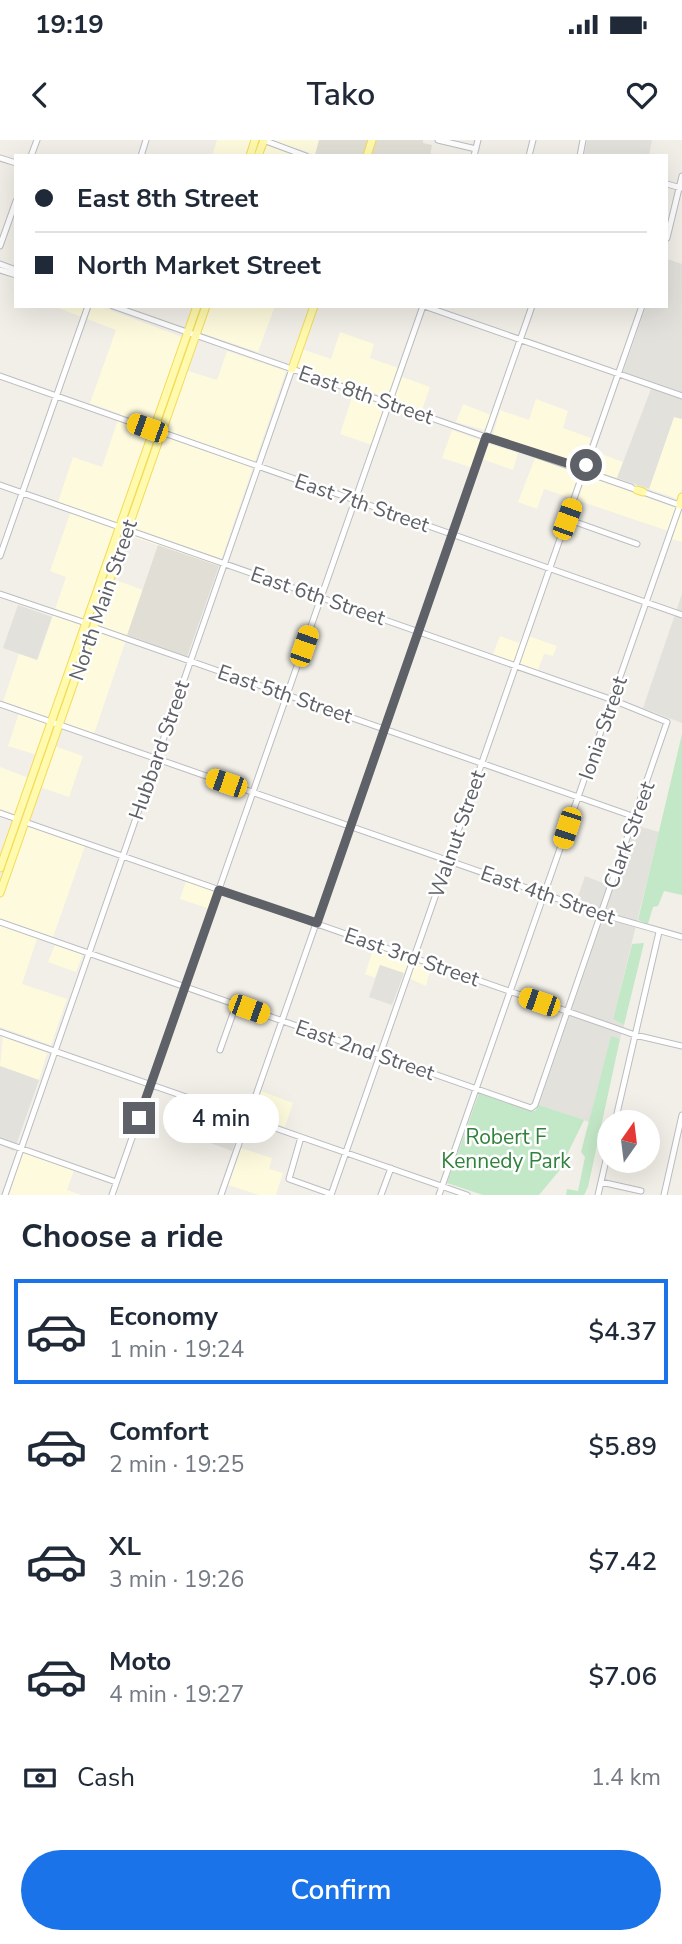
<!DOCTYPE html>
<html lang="en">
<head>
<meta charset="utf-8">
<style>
	:root { --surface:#fff; --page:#f6f6f7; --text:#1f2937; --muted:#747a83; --line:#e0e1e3; --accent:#1a73e8 }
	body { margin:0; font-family:"Nunito Sans",sans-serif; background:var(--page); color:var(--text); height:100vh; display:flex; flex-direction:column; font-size:26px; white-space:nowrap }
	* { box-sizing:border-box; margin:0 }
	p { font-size:23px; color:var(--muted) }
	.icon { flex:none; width:38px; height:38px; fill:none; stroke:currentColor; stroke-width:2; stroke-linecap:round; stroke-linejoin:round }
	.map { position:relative; height:1055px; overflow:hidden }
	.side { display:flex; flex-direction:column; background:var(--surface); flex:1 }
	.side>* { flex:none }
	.hud { position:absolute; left:14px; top:14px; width:654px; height:154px; border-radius:0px; box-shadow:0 7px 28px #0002; display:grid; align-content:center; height:154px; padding:0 21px; background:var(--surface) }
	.needle { width:46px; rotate:14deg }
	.tools { position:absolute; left:597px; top:970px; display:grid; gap:14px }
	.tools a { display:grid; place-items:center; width:63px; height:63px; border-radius:50%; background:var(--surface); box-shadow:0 7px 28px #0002; font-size:35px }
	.end { position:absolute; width:32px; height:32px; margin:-16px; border:9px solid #5e6167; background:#fff; box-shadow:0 0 0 4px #fff }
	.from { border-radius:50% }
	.bubble { position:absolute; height:49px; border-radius:24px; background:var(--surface); box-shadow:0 7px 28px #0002; font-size:23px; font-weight:600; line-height:49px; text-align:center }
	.car { position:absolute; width:21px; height:42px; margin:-21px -10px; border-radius:9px; box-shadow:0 0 5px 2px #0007; background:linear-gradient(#f5c518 24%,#345 0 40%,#f5c518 0 76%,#345 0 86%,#f5c518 0) }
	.hud b { display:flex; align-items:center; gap:24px; height:66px; font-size:26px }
	.hud b+b { border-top:2px solid var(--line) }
	.hud i { width:18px; height:18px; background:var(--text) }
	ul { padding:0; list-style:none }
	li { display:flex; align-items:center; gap:21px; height:105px; margin:0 14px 10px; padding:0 7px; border:4px solid transparent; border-radius:0px }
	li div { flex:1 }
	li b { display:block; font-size:26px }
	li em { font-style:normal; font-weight:600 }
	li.selected { border-color:var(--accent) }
	li>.icon { width:63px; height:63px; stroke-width:1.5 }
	h2 { padding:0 21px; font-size:32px; line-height:84px }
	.pay { display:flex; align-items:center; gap:18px; height:77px; padding:0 21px; font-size:26px }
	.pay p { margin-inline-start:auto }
	.button { display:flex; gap:14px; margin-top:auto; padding:14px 21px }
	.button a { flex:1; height:80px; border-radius:42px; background:var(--accent); color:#fff; font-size:28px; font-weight:600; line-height:80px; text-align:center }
	.status { display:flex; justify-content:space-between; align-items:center; height:49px; padding:0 35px; background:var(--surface); direction:ltr }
	.status svg { height:19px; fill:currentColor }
	header { display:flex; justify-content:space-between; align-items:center; height:91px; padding:0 21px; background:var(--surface); font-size:32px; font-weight:600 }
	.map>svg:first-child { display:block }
	.commercial { fill:#fefade }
	.industrial { fill:#e2e1db }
	.education { fill:#e1dfd5 }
	.green { fill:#c3e8c7 }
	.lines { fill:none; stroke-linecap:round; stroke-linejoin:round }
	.minor-casing { stroke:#bbbdc2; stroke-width:7 }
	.major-casing { stroke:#f4da5c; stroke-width:9 }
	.minor { stroke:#fff; stroke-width:5 }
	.major { stroke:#fffaad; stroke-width:7 }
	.route { stroke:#5e6167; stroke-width:9 }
	.labels { text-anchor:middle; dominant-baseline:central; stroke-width:5; stroke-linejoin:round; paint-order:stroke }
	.street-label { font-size:21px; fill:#5e6167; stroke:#fff }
	.park-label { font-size:21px; fill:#32823e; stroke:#fff }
</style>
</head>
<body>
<div class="status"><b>19:19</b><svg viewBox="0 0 49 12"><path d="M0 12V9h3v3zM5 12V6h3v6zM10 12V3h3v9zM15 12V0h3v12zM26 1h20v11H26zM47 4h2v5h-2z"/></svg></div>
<header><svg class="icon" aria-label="back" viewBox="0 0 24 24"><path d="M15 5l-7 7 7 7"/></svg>Tako<svg class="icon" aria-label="heart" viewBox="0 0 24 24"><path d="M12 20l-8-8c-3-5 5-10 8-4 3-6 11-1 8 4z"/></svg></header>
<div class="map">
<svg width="682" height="1055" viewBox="0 0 682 1055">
	<rect width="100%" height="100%" fill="#f1efe7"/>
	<!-- commercial -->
	<path class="commercial" d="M217,0H251L245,16H212Z
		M266,0H319L315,15L296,8L293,16H261Z
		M53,166H99L182,197L37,615L8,606L21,567L3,562L19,514L38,519L66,437L50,431L72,368L58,362L73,317L102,327L120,274L90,263L116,190Z
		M209,166H275L258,212L201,193Z
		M340,192L374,204L370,218L404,230L402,237L430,247L422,270L296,226L302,209L331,219Z
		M227,211L286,231L219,426L128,395L185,230L217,240Z
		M353,254L385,265L372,305L340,294Z
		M536,259L568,271L563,288L591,298L588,309L623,322L617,338L493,295L500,270L529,280Z
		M463,264L491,275L484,290L456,282Z
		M674,277L682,279V348L678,359L649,349Z
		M452,290L480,300L473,328L442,318Z
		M489,304L518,313L513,330L482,319Z
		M535,318L682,370V402L672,399L674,393L544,349L537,369L518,362Z
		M113,439L143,450L94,594L63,582Z
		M523,494L557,506L553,516L544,514L538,530L493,514L500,496L519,503Z
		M54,606L83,616L69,657L40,647Z
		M0,627L29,638L16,675L0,669Z
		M26,685L85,706L51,803L37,799L22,844L67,859L51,905L0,887V760Z
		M186,741L216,752L210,769L180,759Z
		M55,805L83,814L76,832L48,822Z
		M374,807L431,827L426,846L380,825L375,838L365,834Z
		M3,897L47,913L39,940L0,926Z
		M261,951L293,963L285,987L256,977Z
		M241,1008L272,1018L269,1029L283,1033L276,1055H259L228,1045Z
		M23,1012L74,1030L67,1050L81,1055H9Z"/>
	<!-- industrial -->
	<path class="industrial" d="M587,0H652L649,16H584Z
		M667,119L682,124V279L674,277L649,349L617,338L651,249L621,238L646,166H667Z
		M682,454V583L643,568Z
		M18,465L52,477L37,520L3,508Z
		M635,685L659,692L613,879L624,885L620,899L611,897L589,982L539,965L603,778L574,768L585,736L613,747Z
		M380,825L404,833L392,865L369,857Z
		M0,926L39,940L14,1011L0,1005Z
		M216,972L242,981L232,1011L205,1001Z"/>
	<!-- education -->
	<path class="education" d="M319,0H423V3L432,5L430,16H318L315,15Z
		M158,405L219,426L187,517L127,495Z"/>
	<!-- green -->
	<path class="green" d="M682,594V755L664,751L658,766L653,767L648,784L638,780Z
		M644,803L624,885L613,879L632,804Z
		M611,896L620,899L588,1047L584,1055H566L567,1049L578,1051L585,1017L581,1012Z
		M479,953L529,971H535L539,965L584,980L559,1031L539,1055H483L447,1043Z"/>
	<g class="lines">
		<defs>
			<path id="minor" d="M263,0L306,16
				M438,0L476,9
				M31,16L37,0
				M141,16L146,0
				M474,16L478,0
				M529,16L533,0
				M580,16L583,0
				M0,18L16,23
				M667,44L681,48
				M667,98L682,36
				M0,106L16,61
				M0,124L16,130
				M0,130L16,135
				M113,166L349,249
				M424,166L682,256
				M0,236L153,290
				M357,252L637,350
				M161,292L682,475
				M538,315L631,347
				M585,329L642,166
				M0,345L613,560L667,582L535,965L531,968L0,782
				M643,352L682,366
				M567,379L637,404
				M0,416L88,166
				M0,454L86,483
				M93,487L635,677
				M0,564L601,774L682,797
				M0,673L17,679
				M25,682L635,895L682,906
				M0,892L467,1055
				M220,910L236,865
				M615,982L659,792
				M301,997L289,1039L331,1054
				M0,1001L116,1042
				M601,1042L641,1051
				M5,1055L292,229
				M112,1055L423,166
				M221,1055L532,166
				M331,1055L583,333
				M381,1055L391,1028
				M439,1055L680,365
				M598,1055L609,1007
				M664,1055L682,975"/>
			<path id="major" d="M250,16L255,0
				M258,16L264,0
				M367,16L372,0
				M292,229L314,166
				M349,249L357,252
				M637,350L643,352
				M680,365L682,357
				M0,728L197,166
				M0,753L206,166"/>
		</defs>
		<!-- minor casing -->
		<use href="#minor" class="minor-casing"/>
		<!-- major casing -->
		<use href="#major" class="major-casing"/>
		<!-- minor -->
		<use href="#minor" class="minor"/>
		<!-- major -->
		<use href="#major" class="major"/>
	</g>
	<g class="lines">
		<!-- route -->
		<path class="route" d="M139,978L219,750L317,783L486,297L585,329L586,325"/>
	</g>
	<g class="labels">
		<!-- street labels -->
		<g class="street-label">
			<text transform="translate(366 255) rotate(19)">East 8th Street</text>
			<text transform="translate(362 363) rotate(19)">East 7th Street</text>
			<text transform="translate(318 456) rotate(19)">East 6th Street</text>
			<text transform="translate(103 460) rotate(-71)">North Main Street</text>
			<text transform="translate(285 554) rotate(19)">East 5th Street</text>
			<text transform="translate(603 588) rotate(-71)">Ionia Street</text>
			<text transform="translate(159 610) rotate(-71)">Hubbard Street</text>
			<text transform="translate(457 694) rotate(-71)">Walnut Street</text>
			<text transform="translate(629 695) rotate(-70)">Clark Street</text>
			<text transform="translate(548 755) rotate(19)">East 4th Street</text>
			<text transform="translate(412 817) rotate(19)">East 3rd Street</text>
			<text transform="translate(365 910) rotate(19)">East 2nd Street</text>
		</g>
		<!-- park labels -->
		<g class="park-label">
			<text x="506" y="997">Robert F<tspan x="506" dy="24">Kennedy Park</tspan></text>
		</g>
	</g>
</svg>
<div class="tools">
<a><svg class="needle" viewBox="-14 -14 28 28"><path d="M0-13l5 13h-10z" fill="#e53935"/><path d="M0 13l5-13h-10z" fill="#747a83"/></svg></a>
</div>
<i class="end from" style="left:586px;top:325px"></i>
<i class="end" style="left:139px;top:978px"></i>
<div class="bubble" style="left:163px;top:954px;width:116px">4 min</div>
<i class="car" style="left:147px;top:288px;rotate:290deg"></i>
<i class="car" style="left:567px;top:379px;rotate:20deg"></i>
<i class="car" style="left:304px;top:506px;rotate:19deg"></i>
<i class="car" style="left:226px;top:643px;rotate:289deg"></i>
<i class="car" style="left:567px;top:688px;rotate:198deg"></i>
<i class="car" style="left:539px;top:862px;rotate:289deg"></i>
<i class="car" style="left:249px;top:869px;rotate:110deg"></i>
<div class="hud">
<b><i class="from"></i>East 8th Street</b>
<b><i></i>North Market Street</b>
</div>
</div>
<section class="side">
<h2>Choose a ride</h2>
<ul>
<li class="selected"><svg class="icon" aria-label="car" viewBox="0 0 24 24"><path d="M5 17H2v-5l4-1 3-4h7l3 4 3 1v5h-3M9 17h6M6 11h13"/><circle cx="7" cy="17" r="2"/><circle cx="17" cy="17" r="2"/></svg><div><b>Economy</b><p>1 min · 19:24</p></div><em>$4.37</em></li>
<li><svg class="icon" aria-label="car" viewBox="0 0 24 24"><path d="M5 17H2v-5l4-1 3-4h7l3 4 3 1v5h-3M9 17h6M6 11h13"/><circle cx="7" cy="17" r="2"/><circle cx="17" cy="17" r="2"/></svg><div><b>Comfort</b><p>2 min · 19:25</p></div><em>$5.89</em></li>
<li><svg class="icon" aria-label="car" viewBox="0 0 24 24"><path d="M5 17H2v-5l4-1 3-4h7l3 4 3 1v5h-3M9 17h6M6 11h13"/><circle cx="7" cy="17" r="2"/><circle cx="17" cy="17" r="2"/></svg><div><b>XL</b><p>3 min · 19:26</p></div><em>$7.42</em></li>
<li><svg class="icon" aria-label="car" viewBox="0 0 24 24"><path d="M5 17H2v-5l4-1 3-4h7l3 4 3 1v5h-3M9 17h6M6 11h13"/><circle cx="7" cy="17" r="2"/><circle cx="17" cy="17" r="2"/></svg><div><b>Moto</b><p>4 min · 19:27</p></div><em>$7.06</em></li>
</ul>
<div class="pay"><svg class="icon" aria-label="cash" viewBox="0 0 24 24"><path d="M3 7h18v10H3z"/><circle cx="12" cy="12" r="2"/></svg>Cash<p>1.4 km</p></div>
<div class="button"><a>Confirm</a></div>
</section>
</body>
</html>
